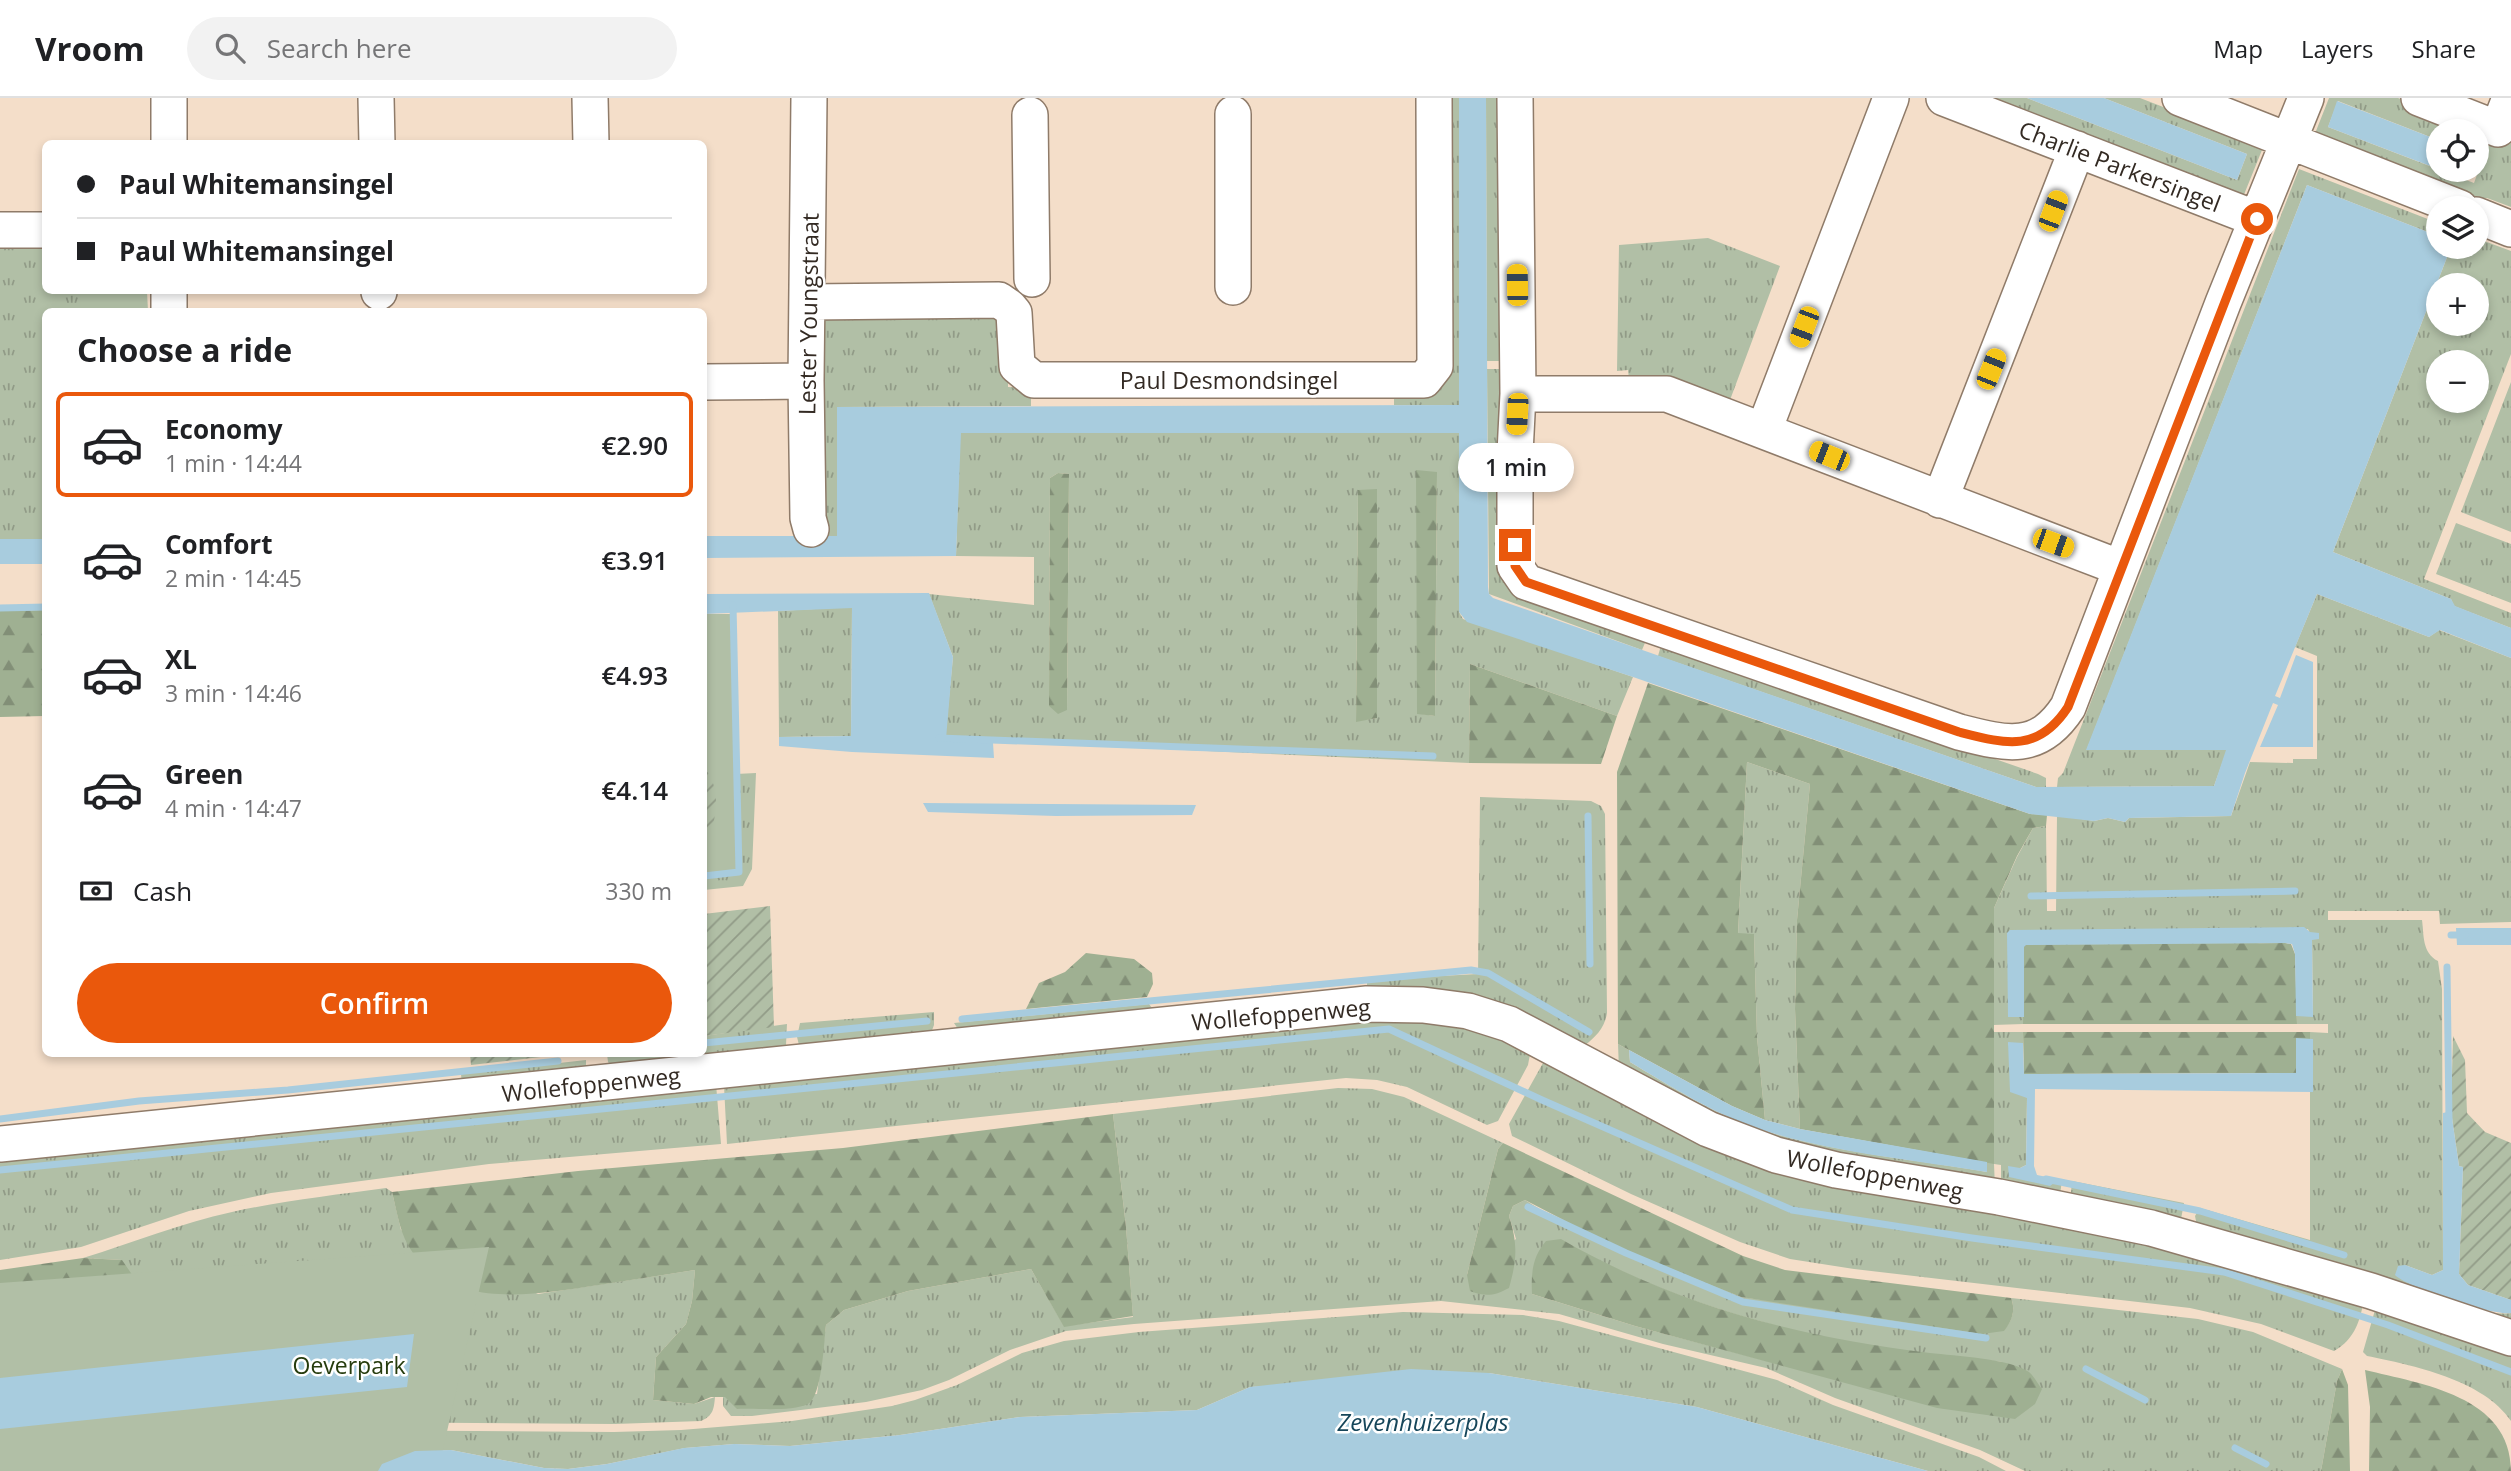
<!DOCTYPE html>
<html lang="en">
<head>
<meta charset="utf-8">
<style>
	:root { --surface:#fff; --page:#f2f2f2; --text:#202124; --muted:#757577; --line:#e0e0e0; --accent:#ea580c }
	body { margin:0; font-family:"Open Sans",sans-serif; background:var(--page); color:var(--text); height:100vh; display:flex; flex-direction:column; font-size:26px; white-space:nowrap }
	* { box-sizing:border-box; margin:0 }
	p { font-size:23px; color:var(--muted) }
	.icon { flex:none; width:38px; height:38px; fill:none; stroke:currentColor; stroke-width:2; stroke-linecap:round; stroke-linejoin:round }
	.map { position:relative; flex:1; overflow:hidden }
	.side { position:absolute; left:42px; top:210px; width:665px; height:749px; display:flex; flex-direction:column; background:var(--surface); border-radius:10px; box-shadow:0 4px 10px #0003 }
	.side>* { flex:none }
	.banner { position:absolute; left:42px; top:42px; width:665px; height:154px; border-radius:10px; box-shadow:0 4px 10px #0003; display:grid; align-content:center; height:154px; padding:0 35px; background:var(--surface) }
	.buttons { position:absolute; left:2426px; top:21px; display:grid; gap:14px }
	.buttons a { display:grid; place-items:center; width:63px; height:63px; border-radius:50%; background:var(--surface); box-shadow:0 4px 10px #0003; font-size:35px }
	.end { position:absolute; width:32px; height:32px; margin:-16px; border:9px solid #ea580c; background:#fff; box-shadow:0 0 0 4px #fff }
	.from { border-radius:50% }
	.bubble { position:absolute; height:49px; border-radius:24px; background:var(--surface); box-shadow:0 4px 10px #0003; font-size:23px; font-weight:600; line-height:49px; text-align:center }
	.car { position:absolute; width:21px; height:42px; margin:-21px -10px; border-radius:9px; box-shadow:0 0 5px 2px #0007; background:linear-gradient(#f5c518 24%,#345 0 40%,#f5c518 0 76%,#345 0 86%,#f5c518 0) }
	.banner b { display:flex; align-items:center; gap:24px; height:66px; font-size:26px }
	.banner b+b { border-top:2px solid var(--line) }
	.banner i { width:18px; height:18px; background:var(--text) }
	ul { padding:0; list-style:none }
	li { display:flex; align-items:center; gap:21px; height:105px; margin:0 14px 10px; padding:0 21px; border:4px solid transparent; border-radius:10px }
	li div { flex:1 }
	li b { display:block; font-size:26px }
	li em { font-style:normal; font-weight:600 }
	li.on { border-color:var(--accent) }
	li>.icon { width:63px; height:63px; stroke-width:1.5 }
	h2 { padding:0 35px; font-size:32px; line-height:84px }
	.pay { display:flex; align-items:center; gap:18px; height:77px; padding:0 35px; font-size:26px }
	.pay p { margin-inline-start:auto }
	.cta { display:flex; gap:14px; margin-top:auto; padding:14px 35px }
	.cta a { flex:1; height:80px; border-radius:42px; background:var(--accent); color:#fff; font-size:28px; font-weight:600; line-height:80px; text-align:center }
	header { display:flex; align-items:center; gap:42px; box-sizing:border-box; height:98px; padding:0 35px; background:var(--surface); border-bottom:2px solid var(--line) }
	header strong { font-size:33px }
	nav { display:flex; gap:38px; margin-inline-start:auto; font-size:24px }
	.search { width:490px; height:63px; background:var(--page); display:flex; align-items:center; gap:18px; box-sizing:border-box; padding:0 24px; border-radius:38px; color:var(--muted); font-size:26px }
	.map>svg:first-child { display:block }
	.grass { fill:url(#grass-tufts); fill-rule:evenodd }
	.forest { fill:url(#forest-firs) }
	.park { fill:#b1bfa6 }
	.garden { fill:url(#garden-furrows) }
	.water { fill:#a8ccde }
	.lines { fill:none; stroke-linecap:round; stroke-linejoin:round }
	.stream { stroke:#a8ccde; stroke-width:7 }
	.minor-casing { stroke:#8f7b69; stroke-width:38 }
	.minor { stroke:#fff; stroke-width:35 }
	.route { stroke:#ea580c; stroke-width:9 }
	.labels { text-anchor:middle; dominant-baseline:central; stroke-width:5; stroke-linejoin:round; paint-order:stroke }
	.street-label { font-size:23px; fill:#332a23; stroke:#fff }
	.park-label { font-size:23px; fill:#263c0d; stroke:#fff }
	.water-label { font-size:24px; font-style:italic; fill:#16465a; stroke:#fff }
</style>
</head>
<body>
<header>
<strong>Vroom</strong>
<div class="search"><svg class="icon" aria-label="search" viewBox="0 0 24 24"><circle cx="10" cy="10" r="6"/><path d="M15 15l6 6"/></svg>Search here</div>
<nav><a>Map</a><a>Layers</a><a>Share</a></nav>
</header>
<div class="map">
<svg width="2511" height="1373" viewBox="0 0 2511 1373">
	<defs>
		<pattern id="grass-tufts" width="24" height="20" patternUnits="userSpaceOnUse" patternTransform="scale(1.75)"><rect width="24" height="20" fill="#b1bfa6"/><path d="M3 7l-1-3M5 7V3M7 7l1-3M15 17l-1-3M17 17v-4M19 17l1-3" fill="none" stroke="#919b87"/></pattern>
		<pattern id="forest-firs" width="22" height="20" patternUnits="userSpaceOnUse" patternTransform="scale(1.75)"><rect width="22" height="20" fill="#9fb092"/><path d="M5 1l3.5 6h-7zM16 11l3.5 6h-7z" fill="#828f77"/></pattern>
		<pattern id="garden-furrows" width="10" height="10" patternUnits="userSpaceOnUse" patternTransform="scale(1.75)"><rect width="10" height="10" fill="#b1bfa6"/><path d="M-1 1l2-2M0 10L10 0M9 11l2-2" fill="none" stroke="#919b87"/></pattern>
	</defs>
	<rect width="100%" height="100%" fill="#f4dec9"/>
	<!-- grass -->
	<path class="grass" d="M1441,0H1459L1460,307H1394V288H1442Z
		M1486,0H1500L1501,263H1487Z
		M1968,0H2027L2237,82L2247,56L2104,0H2140L2259,46L2262,52L2241,104Z
		M2329,0H2398L2501,41L2511,18V109L2487,100H2478L2319,38L2316,33ZM2338,3L2438,42V33H2476V57L2483,60L2474,85L2328,29Z
		M2299,71L2438,125V138L2307,87L2087,651L2227,652L2214,688L2057,689L2058,680L2063,675Z
		M1708,140L1780,168L1730,302L1629,281L1628,272L1617,273L1619,147Z
		M2476,140L2511,153V256L2424,481L2511,515V530L2454,508L2451,501L2333,454L2451,149H2476ZM2438,187H2476V226H2438ZM2438,264H2476V303H2438Z
		M0,150H45L46,192L147,193L148,213L46,214L45,441H0Z
		M991,212L1008,233V289L1031,290V308L837,309V438H814L820,232L824,220Z
		M1487,271H1508L1509,467L1647,540L1642,552L1489,496Z
		M2511,284V434L2461,414Z
		M1459,334V514L1463,521L1633,579L1617,618L1470,566L1469,665L945,641L953,559L929,496L1034,507V459L956,458L960,335ZM1437,374L1435,618H1434L1417,615ZM1058,375L1069,376L1067,612L1049,608L1050,380ZM1358,392L1377,620L1356,623Z
		M2456,425L2511,446V505L2436,476Z
		M2317,496L2429,539L2439,532L2511,560V824L2440,826L2439,813H2328V822H2422C2424,837 2422,855 2438,863L2442,891L2443,1172L2432,1177L2405,1167C2434,1187 2474,1220 2511,1215V1228L2197,1128L2195,1118L2200,1110L2310,1142V993H2313V941H2310V934L2328,935V926H2297V918H2313L2312,841L2308,831L2008,919H2024L2023,926L1993,927L1994,810L2017,759L2033,730L2046,728L2047,813H2056L2057,717L2094,723L2108,720L2125,724L2129,720L2231,718L2250,664L2293,665V661H2317V558L2295,549Z
		M852,509L851,638L779,639L778,513Z
		M1662,544L2038,676L2046,680V689H2036L1658,558Z
		M1747,664L1810,686L1797,822L1795,911L1800,1031L1765,1022L1757,939L1754,836H1738Z
		M756,675L752,771L743,788L704,792V780L737,777L736,676Z
		M1480,699L1591,703L1601,708L1605,716L1607,915C1605,929 1596,939 1585,947L1367,889V882L1478,876Z
		M1149,906L1152,910V915L958,931L954,925Z
		M934,914V927L931,935L800,951L797,939L800,925Z
		M1344,919L1480,928L1530,956L1528,967L1498,1023L1487,1027L1407,989L1377,982L1346,980L727,1046L724,988Z
		M787,926L786,947L779,956L614,971L608,964L607,956H704V938Z
		M1994,934H2023V945H2008L2027,1000L2026,1067L2020,1070L2054,1085V1081L2062,1082L2060,1097L2001,1089V1067L1994,1066L1995,1090L1783,1049L1619,972L1618,946L1629,952L1630,964C1670,988 1714,1016 1759,1031C1830,1054 1913,1061 1987,1074V1064L1994,1065Z
		M586,962V975L462,989L461,976Z
		M1551,962L1706,1040L2074,1124L2364,1201C2360,1223 2355,1241 2334,1253L2261,1226L2190,1210L1854,1171L1790,1161L1740,1144L1631,1096L1512,1038L1509,1026L1543,965Z
		M716,986L721,1046L489,1066L271,1095L189,1113L81,1149L0,1162V1056Z
		M1338,990L1372,991L1404,999L1503,1045L1498,1051L1467,1177L1516,1141L1509,1118L1513,1108L1525,1102L1541,1112L1741,1199L2003,1233C2012,1223 2016,1212 2011,1200L2198,1221L2253,1234L2342,1271L2337,1283L2321,1373H2025L1980,1352L1835,1300L1766,1270L1663,1246L1559,1216L1441,1203L1134,1226L1066,1233L1010,1252L949,1282L922,1292L866,1304L752,1318H731L723,1308V1299L817,1296L826,1227L844,1212L908,1193L1031,1171L1064,1228L1133,1219L1126,1129L1113,1016ZM1561,1142C1655,1196 1757,1227 1863,1247C1909,1255 1956,1258 2002,1264L1812,1275L1635,1228L1532,1196Z
		M2072,1083L2184,1105L2181,1121L2073,1102L2071,1094Z
		M386,1090L392,1094L401,1132L538,1196L695,1172L692,1203L686,1226L656,1259L653,1302L694,1306L715,1299C714,1311 713,1318 701,1323L615,1326L334,1324L64,1373L122,1162L83,1160C132,1145 181,1125 232,1114C282,1103 334,1097 386,1090Z
		M2375,1212L2511,1251V1323C2484,1282 2412,1267 2367,1258L2363,1254Z
		M1403,1214L1523,1217L1559,1223L1777,1282L1833,1307L1979,1359L2006,1373H1928L1697,1309L1489,1275L1250,1289L1197,1312L1020,1319L900,1337L790,1348L734,1346L685,1350L607,1366L568,1371L544,1370L451,1352L132,1373L334,1332L614,1334L681,1332L792,1323L892,1308L915,1302L957,1287L1022,1255L1064,1243L1139,1234Z"/>
	<!-- forest -->
	<path class="forest" d="M1416,372L1437,374L1435,618L1417,616Z
		M1058,375L1069,376L1067,612L1058,616L1049,608L1050,380Z
		M1377,391V620L1356,624L1358,392Z
		M45,512V618L0,619V513Z
		M1470,566L1617,618L1601,666L1469,665Z
		M1648,585L2030,716L2047,717L2046,728L2033,730L2017,758L1994,810V1066L1800,1031L1795,911L1797,822L1810,686L1747,664L1738,835L1754,836L1757,939L1765,1022L1732,1008L1618,946L1617,674Z
		M2285,845L2291,846L2295,856L2297,926H2023L2024,849L2026,847Z
		M1086,855L1134,861L1152,875L1153,886L1147,899L1026,911L1039,885L1065,874Z
		M2023,934H2310V941H2296V975L2024,976Z
		M1113,1016L1126,1129L1133,1218L1064,1229L1031,1171L908,1193L844,1212L826,1227C824,1244 822,1298 808,1306C792,1314 755,1310 737,1311L725,1299H711L694,1306L653,1302L656,1259L686,1226L692,1203L695,1172C663,1177 631,1182 599,1187C537,1196 456,1213 413,1155C400,1138 397,1114 392,1094L578,1073L843,1050Z
		M1503,1045L1743,1158L1785,1172L2011,1200C2016,1212 2012,1223 2004,1233L1982,1236L1741,1199L1610,1146L1525,1102L1513,1108L1509,1118C1518,1146 1517,1162 1509,1190C1494,1198 1486,1199 1470,1193L1467,1177L1498,1051Z
		M1561,1141C1677,1208 1799,1239 1930,1255C1956,1258 2008,1260 2029,1274C2034,1278 2038,1286 2042,1291L2035,1306L2015,1321L1937,1310L1635,1228L1532,1196C1531,1176 1532,1159 1546,1143Z
		M83,1160L122,1162L133,1178L0,1261V1172Z
		M2342,1271L2348,1287L2350,1373H2321L2337,1283Z
		M2365,1272C2422,1286 2511,1298 2511,1373H2369L2370,1309Z"/>
	<!-- park -->
	<path class="park" d="M80,193H123V213H81Z
		M704,516H732L737,777L704,780Z
		M489,1149L438,1373H0V1185Z"/>
	<!-- garden -->
	<path class="garden" d="M704,670C722,688 718,726 704,746Z
		M770,808L774,929L704,938V816Z
		M2453,938L2465,962L2467,1015L2485,1034L2511,1045V1202L2468,1187L2459,1176L2463,1069L2459,1068L2451,1013Z
		M470,956H567L471,967Z"/>
	<!-- water -->
	<path class="water" d="M1459,0H1486L1488,489L1489,496L1493,500L2036,689L2214,688L2226,652H2086L2307,87L2438,138V149H2451L2333,454L2451,501L2455,508L2511,530V560L2440,532L2429,539L2317,496L2275,598L2280,600L2296,557L2313,564V649H2260L2278,607L2273,605L2245,675L2231,718L2129,720L2125,724L2108,720L2094,723L2030,716L1633,579L1467,524L1459,514V335H961L956,458L704,460V438H837V309L1459,307Z
		M2027,0H2104L2247,56L2237,82Z
		M2337,3L2438,42V71L2328,29Z
		M0,441H45V466H0Z
		M929,495L953,559L946,641L993,645L994,660L852,654L779,648V639L851,638L852,510L704,516V496Z
		M923,705L1196,707L1192,717L1056,718L928,714Z
		M2304,829L2310,834L2319,835V841L2312,842L2313,919L2296,918L2295,856L2292,846L2285,845L2026,847L2024,849V919H2008L2007,835L2010,832Z
		M2456,830H2511V847H2457Z
		M2296,940L2313,941V994L2035,991L2034,1068L2037,1077L2052,1080L2054,1085L2050,1088L2009,1079L2008,1068L2020,1070L2026,1067L2027,1000L2010,994L2008,944L2023,945L2024,976L2296,975Z
		M1629,952L1732,1008L1765,1022L1800,1031L1987,1064V1074C1913,1062 1830,1054 1759,1031C1714,1016 1670,988 1630,964Z
		M2451,1013L2459,1068L2463,1069L2459,1176L2468,1187L2511,1202V1215C2493,1218 2408,1190 2395,1177L2398,1168L2405,1167L2432,1177L2443,1172V1015Z
		M414,1236L407,1289L0,1331V1280Z
		M1411,1271L1489,1275L1697,1309L1928,1373H378L382,1366L415,1353L451,1352L544,1370L568,1371L607,1366L684,1350L734,1346L790,1348L900,1337L1020,1319L1197,1312L1250,1289Z"/>
	<g class="lines">
		<!-- stream -->
		<path class="stream" d="M0,510L46,509
			M939,640L1433,658
			M1588,718L1590,866
			M704,778L739,774L733,507
			M2031,798L2295,793
			M2451,837H2465
			M2447,869L2449,1022
			M962,921L1471,872L1488,875L1589,934
			M704,945L927,923
			M0,1021L139,1003L288,992L558,963
			M0,1072L1389,931L1542,1002L1792,1112L1972,1140L2224,1174L2388,1227L2511,1274
			M2046,1081L2200,1113L2344,1157
			M1528,1109L1626,1155L1743,1204L1986,1240
			M2086,1271L2145,1302
			M2235,1350L2266,1366"/>
		<defs>
			<path id="minor" d="M376,0L377,46
				M590,0L591,46
				M809,0L806,283L808,420L811,431
				M1515,0L1518,296L1515,355V468L1526,484L1959,634C2006,646 2038,655 2068,609L2223,205L2306,0
				M1944,0L2257,121
				M2180,0L2460,110
				M2419,0L2498,31L2510,0
				M1233,16V189
				M1030,17L1032,181
				M169,46V0
				M2476,117L2511,131
				M0,132H46
				M169,192V214
				M379,192V194
				M809,204L999,202L1009,209L1014,215L1017,268L1034,282H1424L1435,268L1434,0
				M704,284L806,283
				M1518,296H1667L2121,470
				M1764,332L1891,0
				M1940,402L2077,51
				M0,1046L1310,912L1367,906L1423,907L1468,913L1509,926L1708,1031L1776,1057L1836,1072L1999,1099L2151,1130L2371,1193L2511,1240"/>
		</defs>
		<!-- minor casing -->
		<use href="#minor" class="minor-casing"/>
		<!-- minor -->
		<use href="#minor" class="minor"/>
	</g>
	<g class="lines">
		<!-- route -->
		<path class="route" d="M1515,447V468L1526,484L1959,634C2006,646 2038,655 2068,609L2257,121"/>
	</g>
	<g class="labels">
		<!-- street labels -->
		<g class="street-label">
			<text transform="translate(2120 68) rotate(21)">Charlie Parkersingel</text>
			<text transform="translate(808 216) rotate(-89)">Lester Youngstraat</text>
			<text x="1229" y="282">Paul Desmondsingel</text>
			<text transform="translate(1281 916) rotate(-5)">Wollefoppenweg</text>
			<text transform="translate(591 986) rotate(-6)">Wollefoppenweg</text>
			<text transform="translate(1875 1076) rotate(11)">Wollefoppenweg</text>
		</g>
		<!-- park labels -->
		<g class="park-label">
			<text x="349" y="1267">Oeverpark</text>
		</g>
		<!-- water labels -->
		<g class="water-label">
			<text x="1423" y="1323">Zevenhuizerplas</text>
		</g>
	</g>
</svg>
<div class="buttons">
<a><svg class="icon" aria-label="locate" viewBox="0 0 24 24"><circle cx="12" cy="12" r="6"/><path d="M12 2v4M12 18v4M2 12h4M18 12h4"/></svg></a>
<a><svg class="icon" aria-label="layers" viewBox="0 0 24 24"><path d="M12 4l9 5-9 5-9-5zM3 14l9 5 9-5"/></svg></a>
<a>+</a>
<a>−</a>
</div>
<i class="end from" style="left:2257px;top:121px"></i>
<i class="end" style="left:1515px;top:447px"></i>
<div class="bubble" style="left:1458px;top:345px;width:116px">1 min</div>
<i class="car" style="left:2053px;top:113px;rotate:21deg"></i>
<i class="car" style="left:1517px;top:187px;rotate:359deg"></i>
<i class="car" style="left:1804px;top:229px;rotate:201deg"></i>
<i class="car" style="left:1991px;top:271px;rotate:22deg"></i>
<i class="car" style="left:1517px;top:316px;rotate:183deg"></i>
<i class="car" style="left:1829px;top:358px;rotate:292deg"></i>
<i class="car" style="left:2053px;top:445px;rotate:110deg"></i>
<div class="banner">
<b><i class="from"></i>Paul Whitemansingel</b>
<b><i></i>Paul Whitemansingel</b>
</div>
<section class="side">
<h2>Choose a ride</h2>
<ul>
<li class="on"><svg class="icon" aria-label="car" viewBox="0 0 24 24"><path d="M5 17H2v-5l4-1 3-4h7l3 4 3 1v5h-3M9 17h6M6 11h13"/><circle cx="7" cy="17" r="2"/><circle cx="17" cy="17" r="2"/></svg><div><b>Economy</b><p>1 min · 14:44</p></div><em>€2.90</em></li>
<li><svg class="icon" aria-label="car" viewBox="0 0 24 24"><path d="M5 17H2v-5l4-1 3-4h7l3 4 3 1v5h-3M9 17h6M6 11h13"/><circle cx="7" cy="17" r="2"/><circle cx="17" cy="17" r="2"/></svg><div><b>Comfort</b><p>2 min · 14:45</p></div><em>€3.91</em></li>
<li><svg class="icon" aria-label="car" viewBox="0 0 24 24"><path d="M5 17H2v-5l4-1 3-4h7l3 4 3 1v5h-3M9 17h6M6 11h13"/><circle cx="7" cy="17" r="2"/><circle cx="17" cy="17" r="2"/></svg><div><b>XL</b><p>3 min · 14:46</p></div><em>€4.93</em></li>
<li><svg class="icon" aria-label="car" viewBox="0 0 24 24"><path d="M5 17H2v-5l4-1 3-4h7l3 4 3 1v5h-3M9 17h6M6 11h13"/><circle cx="7" cy="17" r="2"/><circle cx="17" cy="17" r="2"/></svg><div><b>Green</b><p>4 min · 14:47</p></div><em>€4.14</em></li>
</ul>
<div class="pay"><svg class="icon" aria-label="cash" viewBox="0 0 24 24"><path d="M3 7h18v10H3z"/><circle cx="12" cy="12" r="2"/></svg>Cash<p>330 m</p></div>
<div class="cta"><a>Confirm</a></div>
</section>
</div>
</body>
</html>
